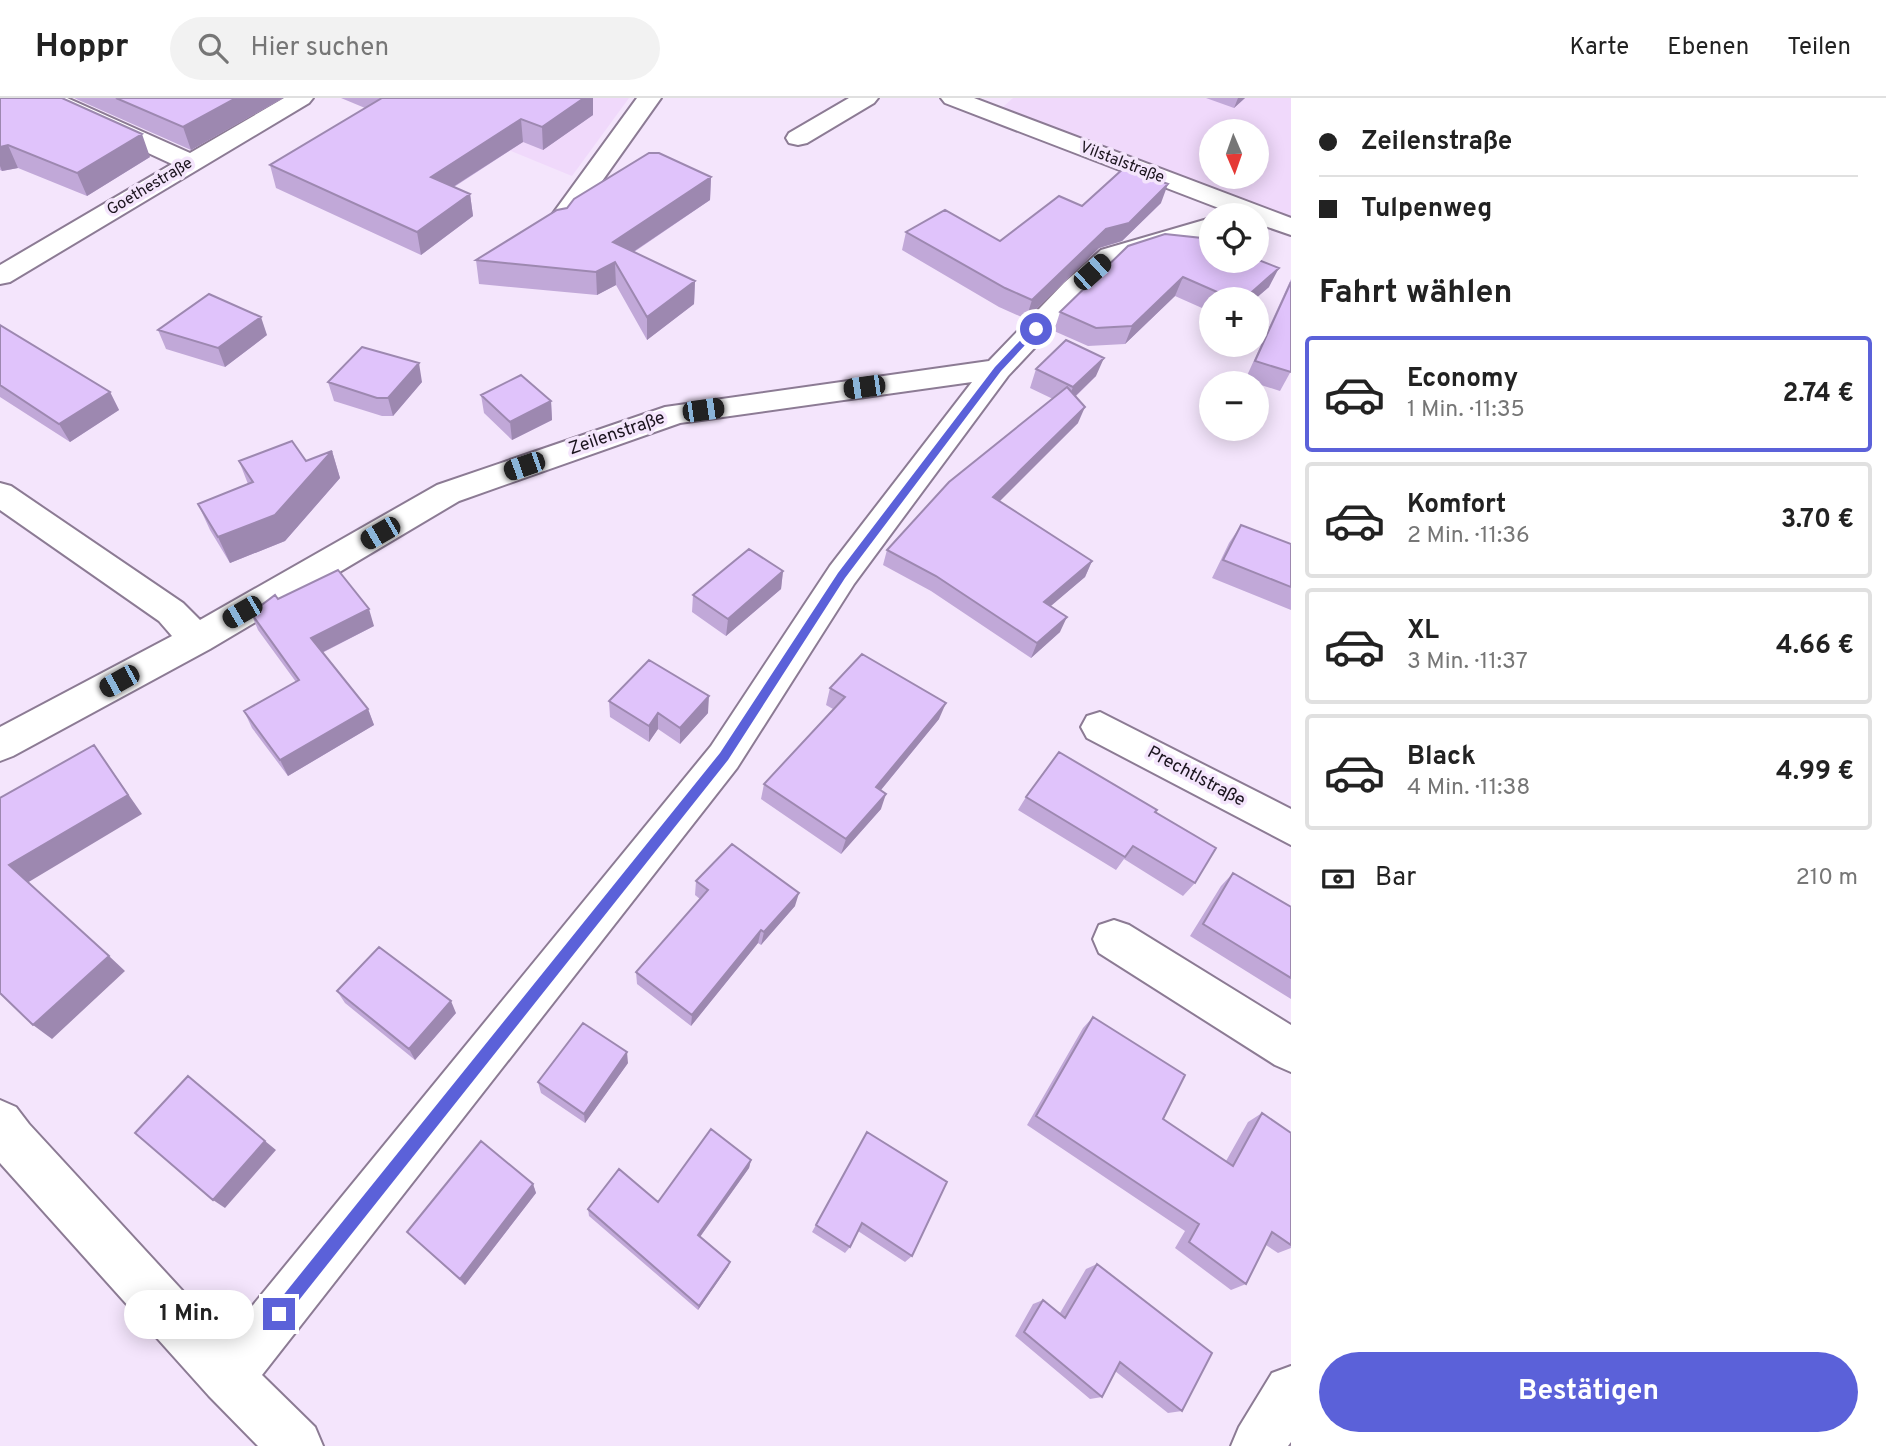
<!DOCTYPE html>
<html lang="de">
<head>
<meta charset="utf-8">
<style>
	:root { --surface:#fff; --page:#f2f2f2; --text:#222; --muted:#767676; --line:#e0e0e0; --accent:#5b61d9 }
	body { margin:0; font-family:Overpass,sans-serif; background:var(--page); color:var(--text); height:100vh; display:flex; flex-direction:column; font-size:26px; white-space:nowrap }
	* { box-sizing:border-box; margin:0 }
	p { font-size:23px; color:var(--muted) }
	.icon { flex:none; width:38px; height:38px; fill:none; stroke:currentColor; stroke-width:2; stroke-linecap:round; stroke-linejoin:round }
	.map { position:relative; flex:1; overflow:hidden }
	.details { display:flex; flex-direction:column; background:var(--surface); width:595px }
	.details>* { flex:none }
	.top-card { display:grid; align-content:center; height:154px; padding:0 28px; background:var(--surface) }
	.needle { width:46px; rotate:178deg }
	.tools { position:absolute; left:1199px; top:21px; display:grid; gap:14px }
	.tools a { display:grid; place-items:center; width:70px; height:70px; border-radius:50%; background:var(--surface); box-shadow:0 4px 18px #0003; font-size:35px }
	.end { position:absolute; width:32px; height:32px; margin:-16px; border:9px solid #5b61d9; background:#fff; box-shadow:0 0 0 4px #fff }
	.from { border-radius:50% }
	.bubble { position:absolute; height:49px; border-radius:24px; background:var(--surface); box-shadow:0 4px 18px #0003; font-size:23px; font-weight:700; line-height:49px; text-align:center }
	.car { position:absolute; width:21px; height:42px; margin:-21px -10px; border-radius:9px; box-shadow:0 0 5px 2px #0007; background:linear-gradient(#222 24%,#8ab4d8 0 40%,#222 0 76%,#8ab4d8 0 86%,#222 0) }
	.top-card b { display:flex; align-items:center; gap:24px; height:66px; font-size:26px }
	.top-card b+b { border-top:2px solid var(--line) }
	.top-card i { width:18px; height:18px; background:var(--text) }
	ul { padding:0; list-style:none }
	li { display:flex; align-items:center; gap:21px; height:116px; margin:0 14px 10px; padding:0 14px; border:4px solid var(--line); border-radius:7px }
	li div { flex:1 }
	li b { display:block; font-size:26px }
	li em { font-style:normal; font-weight:700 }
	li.selected { border-color:var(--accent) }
	li>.icon { width:63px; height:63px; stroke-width:1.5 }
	h2 { padding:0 28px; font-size:32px; line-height:84px }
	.pay { display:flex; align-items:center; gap:18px; height:77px; padding:0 28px; font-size:26px }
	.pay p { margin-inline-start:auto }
	.action { display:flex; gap:14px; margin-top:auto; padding:14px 28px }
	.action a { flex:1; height:80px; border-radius:42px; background:var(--accent); color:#fff; font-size:28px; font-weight:700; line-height:80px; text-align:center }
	header { display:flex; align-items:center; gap:42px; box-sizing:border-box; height:98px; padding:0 35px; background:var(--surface); border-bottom:2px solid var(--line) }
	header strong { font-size:33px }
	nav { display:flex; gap:38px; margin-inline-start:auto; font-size:24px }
	.search { width:490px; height:63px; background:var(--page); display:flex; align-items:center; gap:18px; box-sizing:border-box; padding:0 24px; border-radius:38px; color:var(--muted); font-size:26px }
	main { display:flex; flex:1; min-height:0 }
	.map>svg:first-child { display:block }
	.built { fill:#f0d9fb; fill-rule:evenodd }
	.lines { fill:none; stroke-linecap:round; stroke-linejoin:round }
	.minor-casing { stroke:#8c7b94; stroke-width:4 }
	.major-casing { stroke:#8c7b94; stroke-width:4 }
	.minor { fill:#fff; fill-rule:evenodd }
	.major { fill:#fff; fill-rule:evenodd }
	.wall { fill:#c1a8d8 }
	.shaded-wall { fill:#9d88b0 }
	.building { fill:#e0c3fb; stroke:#9d88b0; stroke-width:2 }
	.route { fill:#5b61d9 }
	.labels { text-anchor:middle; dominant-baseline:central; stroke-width:7; stroke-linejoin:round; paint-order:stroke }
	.far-street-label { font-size:16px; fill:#1b141e; stroke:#f4e5fc }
	.street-label { font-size:18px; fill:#1b141e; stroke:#f4e5fc }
</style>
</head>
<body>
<header>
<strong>Hoppr</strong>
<div class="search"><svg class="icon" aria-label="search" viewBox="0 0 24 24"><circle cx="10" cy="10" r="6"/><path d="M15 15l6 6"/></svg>Hier suchen</div>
<nav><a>Karte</a><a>Ebenen</a><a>Teilen</a></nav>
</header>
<main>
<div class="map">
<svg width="1291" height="1348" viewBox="0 0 1291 1348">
	<rect width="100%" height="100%" fill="#f4e5fc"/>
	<!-- built -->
	<path class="built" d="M469,0H629L572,78L435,22Z
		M1013,0H1291V120L1003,9ZM1211,33H1256V79H1211Z"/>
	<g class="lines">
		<defs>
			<path id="minor" d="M36,0H67L190,55L284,0H313L309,5L10,184L0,186V167L172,66L40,5Z
				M637,0H661L568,131L559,133L550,131L546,125Z
				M849,0H878L874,5L807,45L798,47L789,45L786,40L789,35Z
				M1211,120V136L1119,164L1084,197L1008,278L854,486L737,670L262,1277L315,1329L323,1348H258L209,1298L0,1065V1002L16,1009L29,1026L226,1240L711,648L830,468L972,284L680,325L459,403L210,551L13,658L0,663V629L172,538L159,523L0,412V385L11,388L183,505L200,522L437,387L665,309L989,263L1064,185L1101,152Z
				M1100,614L1291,711V747L1087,640L1081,629L1087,618Z
				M1114,822L1129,827L1291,927V974L1275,967L1099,855L1093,841L1099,827Z
				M1291,1268V1344L1288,1348H1231L1239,1329L1272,1275Z"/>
			<path id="major" d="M941,0H974L1291,120V137L1256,125V117H1237L945,5Z"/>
		</defs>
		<!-- minor casing -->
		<use href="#minor" class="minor-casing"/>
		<!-- major casing -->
		<use href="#major" class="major-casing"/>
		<!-- minor -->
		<use href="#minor" class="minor"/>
		<!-- major -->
		<use href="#major" class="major"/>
	</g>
	<!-- wall -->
	<path class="wall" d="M0,0L150,59L87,98L18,70L2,73L0,72Z
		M74,0H283L191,52Z
		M341,0H593V17L543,52L523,44L454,89L470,96L473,118L421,157L276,90L270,67L365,10Z
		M1206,0H1245L1234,10Z
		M711,79L710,102L634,154L695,183L694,206L647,242L616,187L597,197L479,186L476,162L567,110Z
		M1161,105L1122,143L1099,150L1026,221L999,209L902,152L906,134L1000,143L1082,108Z
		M1128,148L1269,189L1255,201H1211V214L1175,198L1125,246L1088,248L1054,233L1060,214Z
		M1291,181V273L1280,293L1245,282Z
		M0,227L110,294L119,312L70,344L0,299Z
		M158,232L267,237L225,269L166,251Z
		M1036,271L1096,278L1075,299L1078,325L999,403L1092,463L1085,479L1050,508L1060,534L1031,560L931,493L883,467L887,452L1053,301L1030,290Z
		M328,284H422L393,318H382L334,303Z
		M481,297L551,303L552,322L512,342L484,315Z
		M332,353L340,380L285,443L230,465L210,432L198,406L248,386L239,363H306Z
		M1241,427L1291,446V512L1212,480L1229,445Z
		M783,473L781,491L726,538L692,514L693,497Z
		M278,501L374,528L322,555L368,611L374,627L288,678L252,630L244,613L296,584L258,532L251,515Z
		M830,590L939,621L881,692V711L841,756L761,701L764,686L833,611L826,607Z
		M609,603L708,615L680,646L658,631L649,644L610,619Z
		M1026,699L1155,714L1195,785L1183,798L1124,761L1116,772L1018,712Z
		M1233,775L1291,809V901L1190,838L1221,788Z
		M696,783L795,808L761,847L758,845L691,928L637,886L636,874L700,801L695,797Z
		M337,893L456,915L415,962L345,905Z
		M1093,919L1163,1021L1226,1063L1248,1024L1262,1015L1291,1035V1150L1278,1155L1266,1147L1246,1186L1231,1192L1175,1150L1185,1133L1027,1027L1083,930Z
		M628,965L585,1025L541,995L538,984Z
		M867,1034L912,1158L905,1164L858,1133L850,1149L845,1155L812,1134Z
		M751,1062L749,1070L700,1139L730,1164L728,1169L698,1212L589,1118L588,1111L658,1104Z
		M533,1086L536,1095L465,1187L407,1134Z
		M1097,1166L1182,1313L1168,1315L1115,1273L1102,1299L1090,1301L1015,1238L1033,1206L1043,1202L1060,1215L1086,1171Z"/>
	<!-- shaded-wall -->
	<path class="shaded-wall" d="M236,0H283L191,52L183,29Z
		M575,0H593V17L543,52L542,29Z
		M1238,0H1245L1234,10Z
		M521,21L523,44L434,101L431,79Z
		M142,36L150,59L87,98L77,75Z
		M8,47L18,70L2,73L0,68V49Z
		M711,79L710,102L615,166L616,187L597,197L596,174L613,144Z
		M1168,86L1161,105L1122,143L1099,150L1026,221L1032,202L1106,131Z
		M470,96L473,118L421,157L417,134Z
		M1279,170L1269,189L1255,201H1244Z
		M1183,179L1175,198L1125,246L1132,228Z
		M695,183L694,206L647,242V219Z
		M261,219L267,237L225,269L218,250Z
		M1104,260L1096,278L1066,307L1073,289Z
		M419,265L422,284L393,318L388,300Z
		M110,294L119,312L70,344L59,326Z
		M551,303L552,322L512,342L510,324Z
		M1085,309L1078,325L988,415L993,399Z
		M332,353L340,380L285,443L230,465L218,439Z
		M1092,463L1085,479L1038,519L1044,504Z
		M783,473L781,491L726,538L728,521Z
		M369,511L374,528L317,557L311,540Z
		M1067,519L1060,534L1031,560L1037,545Z
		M709,598L708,615L680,646V630Z
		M946,605L939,621L871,704L876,689Z
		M368,611L374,627L288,678L280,662Z
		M658,615V631L649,644V628Z
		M94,647L142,716L27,785L9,767Z
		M886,696L881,711L841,756L846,741Z
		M799,795L795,808L761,847L764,834Z
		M761,832L758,845L691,928L692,917Z
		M109,858L125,873L52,941L33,927Z
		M451,903L456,915L415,962L409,951Z
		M627,954L628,965L585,1025L584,1016Z
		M265,1043L276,1052L225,1110L213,1102Z
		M751,1062L749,1070L697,1143L698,1137Z
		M533,1086L536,1095L465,1187L460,1181Z
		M730,1164L728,1169L698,1212L699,1208Z"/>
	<!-- building -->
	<path class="building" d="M0,0H62L142,36L77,75L8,47L0,49Z
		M116,0H236L183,29Z
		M382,0H584L542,29L521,21L431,79L470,96L417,134L270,67Z
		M649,55H659L711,79L613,144L695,183L647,219L615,164L596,174L476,162L557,112L567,110L574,101Z
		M1124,70L1168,86L1129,125L1106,131L1032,202L1005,190L906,134L945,112L1000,143L1059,98L1082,108Z
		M1165,136L1211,141V163H1256V161L1279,170L1244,201H1233L1183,179L1132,228L1096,230L1060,214L1128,148Z
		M1291,184V274L1255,263Z
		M209,196L261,219L218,250L158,232Z
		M0,227L110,294L59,326L0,287Z
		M1066,242L1104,260L1073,289L1036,271Z
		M362,249L419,265L388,300H377L328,284Z
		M521,277L551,303L510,324L481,297Z
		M1067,289L1085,309L993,399L1092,463L1044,504L1067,519L1037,545L936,478L887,452L949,384Z
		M292,343L306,363L332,353L275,417L218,439L198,406L253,384L239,363Z
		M1241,427L1291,446V489L1223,462Z
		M749,451L783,473L728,521L693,497Z
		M338,472L369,511L311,540L368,611L280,662L244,613L299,582L251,515L275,497L278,501Z
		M862,556L946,605L876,689L886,696L846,741L764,686L845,599L830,590Z
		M649,562L709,598L680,630L658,615L649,628L609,603Z
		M94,647L128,697L9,767L109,858L33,927L0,895V700Z
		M1059,654L1157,712L1155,714L1216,750L1195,785L1133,748L1125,759L1026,699Z
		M732,746L799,795L764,834L761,832L692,917L636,874L708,792L696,783Z
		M1233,775L1291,809V880L1203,826Z
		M379,849L451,903L409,951L337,893Z
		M1093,919L1185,977L1163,1021L1233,1068L1262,1015L1291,1035V1147L1272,1134L1246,1186L1189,1144L1199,1126L1036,1018Z
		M583,925L627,954L584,1016L538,984Z
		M188,978L265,1043L213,1102L135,1035Z
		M711,1031L751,1062L698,1137L730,1164L699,1208L588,1111L619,1071L658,1104Z
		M867,1034L947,1084L912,1158L862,1125L850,1149L816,1127Z
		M481,1043L533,1086L460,1181L407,1134Z
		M1097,1166L1212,1255L1182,1313L1120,1264L1102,1299L1024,1234L1043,1202L1065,1220Z"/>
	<!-- route -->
	<path class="route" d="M1033,229L1040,231L1001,273L845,480L728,662L284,1221L279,1223L273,1221L271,1216L273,1210L720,655L838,475L995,269Z"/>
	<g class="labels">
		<!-- far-street labels -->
		<g class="far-street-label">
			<text transform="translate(1122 65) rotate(21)">Vilstalstraße</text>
			<text transform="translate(150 89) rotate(-31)">Goethestraße</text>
		</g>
		<!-- street labels -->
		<g class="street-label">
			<text transform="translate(617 336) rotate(-19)">Zeilenstraße</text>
			<text transform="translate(1196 679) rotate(28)">Prechtlstraße</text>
		</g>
	</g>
</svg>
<div class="tools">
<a><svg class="needle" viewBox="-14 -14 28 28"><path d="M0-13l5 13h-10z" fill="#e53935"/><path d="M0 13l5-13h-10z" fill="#767676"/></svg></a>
<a><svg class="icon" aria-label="locate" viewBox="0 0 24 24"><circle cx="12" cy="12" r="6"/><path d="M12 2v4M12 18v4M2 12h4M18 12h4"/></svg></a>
<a>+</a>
<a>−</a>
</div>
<i class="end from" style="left:1036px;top:231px"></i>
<i class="end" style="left:279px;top:1216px"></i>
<div class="bubble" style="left:124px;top:1192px;width:130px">1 Min.</div>
<i class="car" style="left:1092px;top:174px;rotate:48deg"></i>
<i class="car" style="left:864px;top:289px;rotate:262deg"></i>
<i class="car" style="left:703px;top:312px;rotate:82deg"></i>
<i class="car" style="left:524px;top:368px;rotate:251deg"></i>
<i class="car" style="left:380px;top:435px;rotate:240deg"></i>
<i class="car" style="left:242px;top:514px;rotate:240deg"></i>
<i class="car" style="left:119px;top:583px;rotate:241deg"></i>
</div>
<section class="details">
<div class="top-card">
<b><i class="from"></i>Zeilenstraße</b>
<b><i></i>Tulpenweg</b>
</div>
<h2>Fahrt wählen</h2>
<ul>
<li class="selected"><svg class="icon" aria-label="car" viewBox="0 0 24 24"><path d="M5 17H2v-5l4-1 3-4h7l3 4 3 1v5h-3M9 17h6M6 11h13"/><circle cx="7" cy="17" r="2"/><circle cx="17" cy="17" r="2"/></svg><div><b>Economy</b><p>1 Min. · 11:35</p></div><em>2.74 €</em></li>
<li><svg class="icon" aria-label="car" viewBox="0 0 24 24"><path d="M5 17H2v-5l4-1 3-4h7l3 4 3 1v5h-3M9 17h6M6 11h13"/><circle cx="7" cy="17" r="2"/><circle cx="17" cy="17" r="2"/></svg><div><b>Komfort</b><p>2 Min. · 11:36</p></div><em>3.70 €</em></li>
<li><svg class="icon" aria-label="car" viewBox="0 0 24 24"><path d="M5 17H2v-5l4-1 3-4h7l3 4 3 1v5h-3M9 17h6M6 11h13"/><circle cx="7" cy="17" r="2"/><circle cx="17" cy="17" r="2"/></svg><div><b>XL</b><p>3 Min. · 11:37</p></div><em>4.66 €</em></li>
<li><svg class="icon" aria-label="car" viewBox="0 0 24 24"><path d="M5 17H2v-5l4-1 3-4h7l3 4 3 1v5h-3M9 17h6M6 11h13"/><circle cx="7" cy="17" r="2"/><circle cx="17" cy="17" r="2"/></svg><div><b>Black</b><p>4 Min. · 11:38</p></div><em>4.99 €</em></li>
</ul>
<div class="pay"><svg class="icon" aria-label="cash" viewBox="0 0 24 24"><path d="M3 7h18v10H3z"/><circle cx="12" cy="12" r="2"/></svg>Bar<p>210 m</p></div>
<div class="action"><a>Bestätigen</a></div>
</section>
</main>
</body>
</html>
